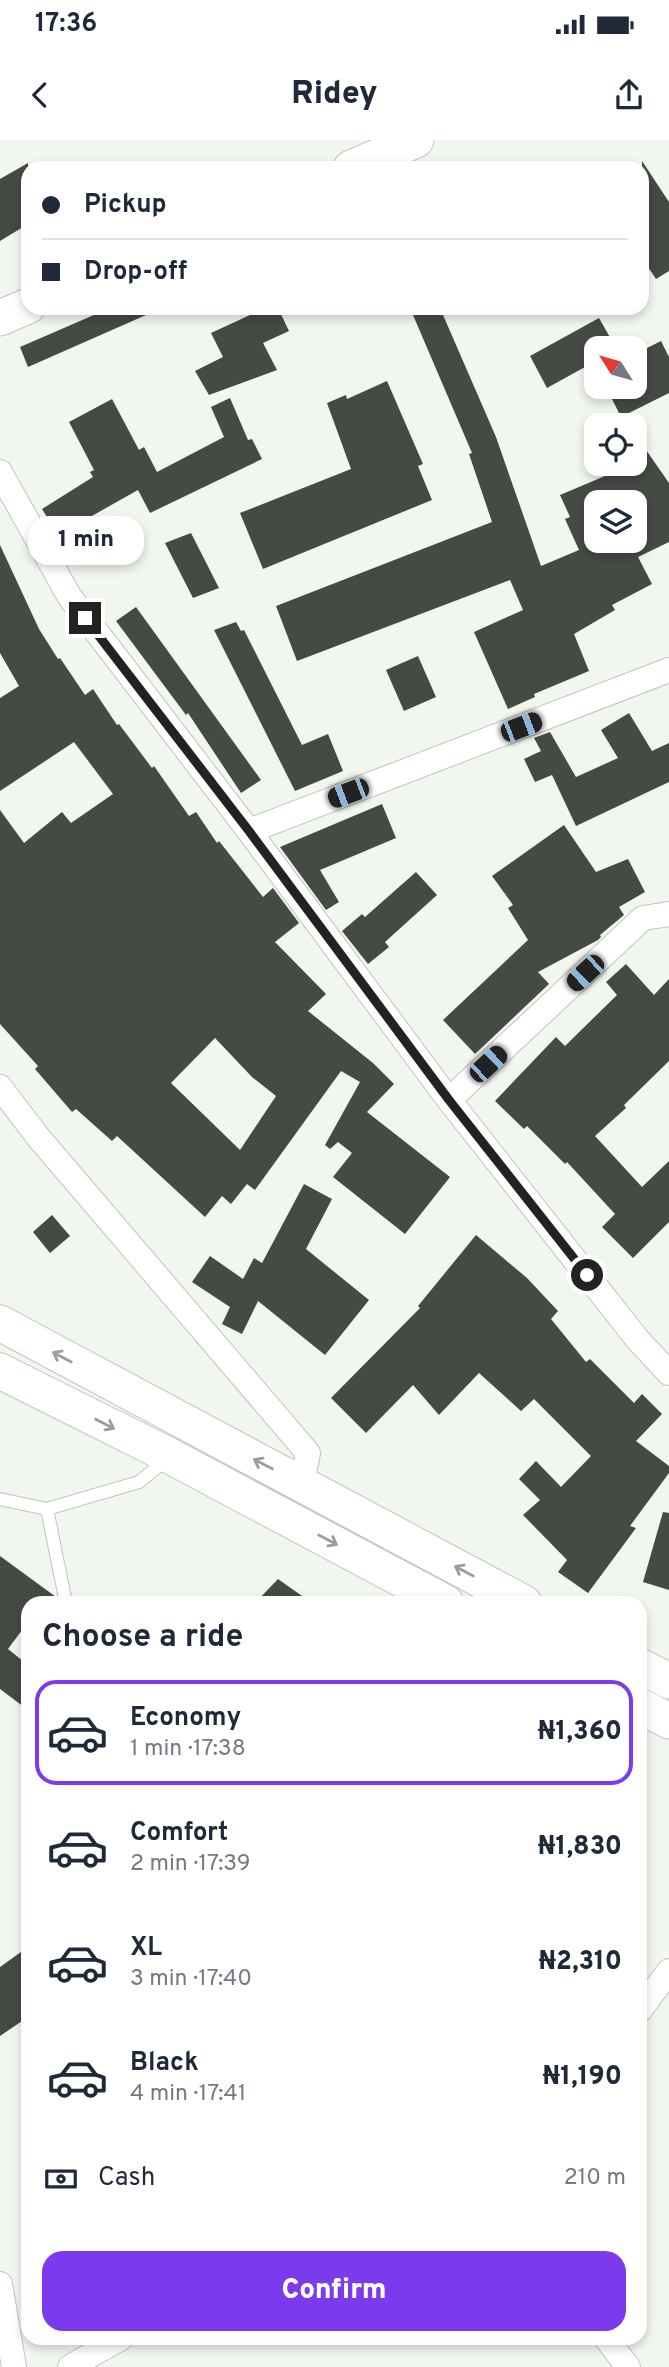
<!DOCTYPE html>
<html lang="en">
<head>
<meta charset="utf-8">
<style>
	:root { --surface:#fff; --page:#f2f2f3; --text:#1f2937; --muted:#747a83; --line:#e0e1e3; --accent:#7c3aed }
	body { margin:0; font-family:Overpass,sans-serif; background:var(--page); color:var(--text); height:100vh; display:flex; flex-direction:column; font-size:26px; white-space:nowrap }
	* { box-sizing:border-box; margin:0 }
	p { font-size:23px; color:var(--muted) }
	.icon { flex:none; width:38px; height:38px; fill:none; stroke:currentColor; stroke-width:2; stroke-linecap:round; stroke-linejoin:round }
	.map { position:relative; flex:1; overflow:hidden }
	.details { position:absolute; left:21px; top:1456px; width:626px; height:749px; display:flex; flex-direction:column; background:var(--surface); border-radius:21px; box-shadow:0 4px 10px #0003 }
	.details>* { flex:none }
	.guide { position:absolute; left:21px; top:21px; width:628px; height:154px; border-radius:21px; box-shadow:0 4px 10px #0003; display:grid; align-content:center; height:154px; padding:0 21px; background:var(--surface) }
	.needle { width:46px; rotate:307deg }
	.tools { position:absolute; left:584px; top:196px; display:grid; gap:14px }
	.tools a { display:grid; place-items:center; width:63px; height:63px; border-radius:14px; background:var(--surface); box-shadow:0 4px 10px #0003; font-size:35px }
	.end { position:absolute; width:32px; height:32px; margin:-16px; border:9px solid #212320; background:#fff; box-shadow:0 0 0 4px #fff }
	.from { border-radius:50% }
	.bubble { position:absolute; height:49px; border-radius:21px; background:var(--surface); box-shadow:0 4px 10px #0003; font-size:23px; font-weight:800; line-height:49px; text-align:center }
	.car { position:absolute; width:21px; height:42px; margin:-21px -10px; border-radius:9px; box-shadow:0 0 5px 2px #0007; background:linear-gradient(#222 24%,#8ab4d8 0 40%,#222 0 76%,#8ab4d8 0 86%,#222 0) }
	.guide b { display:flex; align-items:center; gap:24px; height:66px; font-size:26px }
	.guide b+b { border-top:2px solid var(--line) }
	.guide i { width:18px; height:18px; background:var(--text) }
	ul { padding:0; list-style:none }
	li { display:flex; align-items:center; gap:21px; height:105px; margin:0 14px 10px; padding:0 7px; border:4px solid transparent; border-radius:21px }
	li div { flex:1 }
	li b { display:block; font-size:26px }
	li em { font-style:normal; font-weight:800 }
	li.current { border-color:var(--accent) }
	li>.icon { width:63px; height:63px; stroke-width:1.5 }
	h2 { padding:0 21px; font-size:32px; line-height:84px }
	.pay { display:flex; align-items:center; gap:18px; height:77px; padding:0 21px; font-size:26px }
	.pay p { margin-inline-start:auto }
	.button { display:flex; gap:14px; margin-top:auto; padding:14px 21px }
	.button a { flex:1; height:80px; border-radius:21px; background:var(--accent); color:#fff; font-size:28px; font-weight:800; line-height:80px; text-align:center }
	.status { display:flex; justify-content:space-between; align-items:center; height:49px; padding:0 35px; background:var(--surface); direction:ltr }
	.status svg { height:19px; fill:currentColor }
	header { display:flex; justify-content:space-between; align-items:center; height:91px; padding:0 21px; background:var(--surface); font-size:32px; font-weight:800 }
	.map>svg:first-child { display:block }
	.building { fill:#454a44; fill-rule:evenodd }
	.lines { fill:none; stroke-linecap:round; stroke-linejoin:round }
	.service-casing { stroke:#c0c6be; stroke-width:14 }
	.minor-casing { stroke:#c0c6be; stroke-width:26 }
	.secondary-casing { stroke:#c0c6be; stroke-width:37 }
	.service { stroke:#fff; stroke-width:12 }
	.minor { stroke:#fff; stroke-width:24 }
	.secondary { stroke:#fff; stroke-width:35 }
	.oneway { stroke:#9b9c9b }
	.route { stroke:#212320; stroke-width:9 }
</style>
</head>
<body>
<div class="status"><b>17:36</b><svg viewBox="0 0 49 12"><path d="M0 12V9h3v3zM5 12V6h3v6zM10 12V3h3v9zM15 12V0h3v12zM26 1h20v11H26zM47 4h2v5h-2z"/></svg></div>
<header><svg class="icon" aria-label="back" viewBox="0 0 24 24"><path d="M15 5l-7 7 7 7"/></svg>Ridey<svg class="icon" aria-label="share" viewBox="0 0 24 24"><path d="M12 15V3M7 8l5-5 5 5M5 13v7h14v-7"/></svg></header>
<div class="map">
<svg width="669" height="2227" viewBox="0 0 669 2227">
	<rect width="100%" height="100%" fill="#f1f7ef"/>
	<!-- building -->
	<path class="building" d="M642,21L669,62V131L656,139L642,118Z
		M28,23V84L0,101V39Z
		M110,168H162L28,227L20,207Z
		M265,168H278L289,191L263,203L277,230L209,255L195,231L223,217L211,193Z
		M410,168H440L496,297L541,426L579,410L565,379L570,377L560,355L612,333L606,324H635V294L669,343V402L638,417L652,444L612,465L615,470L574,494L589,531L534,554L535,557L508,569L474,492L523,470L510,440L297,521L276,466L492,382L469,314L472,313ZM597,362H635V401H597Z
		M599,178L616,208H597V228L594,222L547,248L530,216Z
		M661,201L669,217V253L621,277L606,247H635V214Z
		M387,241L423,324L418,326L432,360L263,429L240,373L351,329L327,263L346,255L347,259Z
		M230,258L248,300L252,299L262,319L150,373L138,350L58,395L42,369L93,337L90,332L94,330L69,282L112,259L139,310L144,307L157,332L224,297L211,267Z
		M191,393L219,448L193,458L165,403Z
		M0,405L39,489L58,519L60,518L85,555L93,549L117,585L119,584L152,628L154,626L189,676L196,672L217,703L219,701L263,757L273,748L299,783L275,802L326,854L308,871L373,923L394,944L367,972L450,1037L405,1094L333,1037L352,1013L338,1002L330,1009L325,1005L360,942L341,931L255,1050L247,1044L231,1064L222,1056L205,1077L117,996L112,1001L76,969L72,972L35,929L38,926L0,884V670L24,703L62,672L71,683L113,654L74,602L0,651V558L19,546L0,513ZM215,898L252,937L276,956L240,1010L171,943Z
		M136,467L261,640L241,653L188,573L186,575L116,481Z
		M236,482L241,491L244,490L302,605L328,594L343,631L295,651L214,490Z
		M418,516L436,557L404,571L386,530Z
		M629,573L652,611L669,603V642L576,686L552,635L535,642L524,619L541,611L534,598L550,592L576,637L618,618L601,590Z
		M382,664L396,698L320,730L339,762L326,770L280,707Z
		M564,685L596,732L628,719L645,752L619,767L624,775L600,795L601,797L598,800L538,832L549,844L475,914L443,880L528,800L508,768L513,765L492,736Z
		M416,732L437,755L385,802L389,807L368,824L342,791L362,774L365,777Z
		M626,824L654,855L669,839V921L624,965L626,968L595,996L642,1047L669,1021V1082L633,1118L602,1087L615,1074L567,1022L565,1024L527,986L524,989L495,961L556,897L565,906L617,855L606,842Z
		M304,1044L332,1059L306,1109L369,1160L325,1215L258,1161L242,1194L222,1184L230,1167L192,1142L210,1116L243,1139L254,1118L262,1123Z
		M52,1075L70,1096L50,1113L33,1092Z
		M476,1095L527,1138L558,1171L551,1179L586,1222L590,1219L634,1263L642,1254L662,1274L636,1301L669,1326V1333L630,1386L636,1388L588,1453L558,1432L567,1420L523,1375L540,1360L519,1339L536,1321L561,1347L591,1316L534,1259L521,1271L479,1233L439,1275L413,1245L366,1293L331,1258L420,1168L418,1166Z
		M663,1372L669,1373V1450L643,1442Z
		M0,1416L56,1457L57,1463H28V1482L8,1509L28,1525V1570L0,1549Z
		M278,1439L312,1463H255Z
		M28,1807V1877L0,1896V1827Z"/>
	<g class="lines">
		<defs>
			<path id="service" d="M0,1359L47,1369L139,1342L167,1319
				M47,1369L66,1463"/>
			<path id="minor" d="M0,332L69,456L249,691L449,960L638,1200L669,1233
				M249,691L669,530
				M0,947L38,997L308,1313L302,1343
				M449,960L643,778L669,774
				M640,1870L669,1831
				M0,2144L14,2227
				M606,2198L628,2227
				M70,2227L121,2198"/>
			<path id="secondary" d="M351,28L416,0
				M0,178L28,166
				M0,1183L524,1463
				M0,1231L170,1316L446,1463
				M640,1526L669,1541
				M640,1566L669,1581"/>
		</defs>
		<!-- service casing -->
		<use href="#service" class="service-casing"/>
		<!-- minor casing -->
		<use href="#minor" class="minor-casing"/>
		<!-- secondary casing -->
		<use href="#secondary" class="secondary-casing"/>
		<!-- service -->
		<use href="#service" class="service"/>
		<!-- minor -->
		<use href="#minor" class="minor"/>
		<!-- secondary -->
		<use href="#secondary" class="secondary"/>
	</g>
	<!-- one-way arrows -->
	<defs><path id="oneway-shaft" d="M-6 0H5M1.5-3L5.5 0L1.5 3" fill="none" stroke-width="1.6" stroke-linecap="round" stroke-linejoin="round" transform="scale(1.75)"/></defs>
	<g class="oneway">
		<use href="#oneway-shaft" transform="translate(62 1217) rotate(-152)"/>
		<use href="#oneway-shaft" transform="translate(105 1284) rotate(27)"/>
		<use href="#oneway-shaft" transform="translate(263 1324) rotate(-153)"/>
		<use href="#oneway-shaft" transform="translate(328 1400) rotate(28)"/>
		<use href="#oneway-shaft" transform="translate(464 1431) rotate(-152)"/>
	</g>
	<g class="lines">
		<!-- route -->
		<path class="route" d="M85,478L249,691L449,960L587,1135"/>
	</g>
</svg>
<div class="tools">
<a><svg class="needle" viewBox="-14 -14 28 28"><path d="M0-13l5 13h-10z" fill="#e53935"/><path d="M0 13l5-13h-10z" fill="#747a83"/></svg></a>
<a><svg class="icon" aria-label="locate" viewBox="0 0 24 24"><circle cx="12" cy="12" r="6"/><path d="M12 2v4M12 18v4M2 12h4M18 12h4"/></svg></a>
<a><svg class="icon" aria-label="layers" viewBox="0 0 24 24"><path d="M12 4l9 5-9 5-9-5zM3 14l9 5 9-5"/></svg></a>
</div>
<i class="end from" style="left:587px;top:1135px"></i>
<i class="end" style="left:85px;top:478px"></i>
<div class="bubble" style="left:28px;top:376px;width:116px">1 min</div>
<i class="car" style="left:521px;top:587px;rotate:69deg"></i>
<i class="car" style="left:348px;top:653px;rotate:249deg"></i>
<i class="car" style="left:585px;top:833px;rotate:227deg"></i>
<i class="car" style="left:488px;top:924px;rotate:47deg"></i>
<div class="guide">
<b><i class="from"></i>Pickup</b>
<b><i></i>Drop-off</b>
</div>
<section class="details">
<h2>Choose a ride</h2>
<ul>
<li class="current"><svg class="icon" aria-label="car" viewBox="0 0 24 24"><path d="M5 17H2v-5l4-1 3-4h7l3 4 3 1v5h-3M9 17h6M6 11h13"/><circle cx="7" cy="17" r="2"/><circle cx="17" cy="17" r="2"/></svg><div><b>Economy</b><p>1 min · 17:38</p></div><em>₦1,360</em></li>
<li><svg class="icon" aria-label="car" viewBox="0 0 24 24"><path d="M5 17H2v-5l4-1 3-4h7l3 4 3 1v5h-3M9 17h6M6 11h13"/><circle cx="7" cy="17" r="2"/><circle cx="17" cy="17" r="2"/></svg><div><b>Comfort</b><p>2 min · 17:39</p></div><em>₦1,830</em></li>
<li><svg class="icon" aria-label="car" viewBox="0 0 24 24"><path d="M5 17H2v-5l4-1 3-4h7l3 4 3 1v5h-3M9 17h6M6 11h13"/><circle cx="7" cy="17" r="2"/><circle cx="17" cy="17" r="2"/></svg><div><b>XL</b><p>3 min · 17:40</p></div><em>₦2,310</em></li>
<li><svg class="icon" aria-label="car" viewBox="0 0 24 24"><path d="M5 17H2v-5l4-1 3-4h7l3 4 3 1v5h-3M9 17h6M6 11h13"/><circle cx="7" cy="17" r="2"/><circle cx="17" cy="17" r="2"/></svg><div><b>Black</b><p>4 min · 17:41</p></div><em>₦1,190</em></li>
</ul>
<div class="pay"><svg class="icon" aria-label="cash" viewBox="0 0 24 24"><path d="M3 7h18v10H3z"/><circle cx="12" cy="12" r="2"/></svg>Cash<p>210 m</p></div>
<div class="button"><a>Confirm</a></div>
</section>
</div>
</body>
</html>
